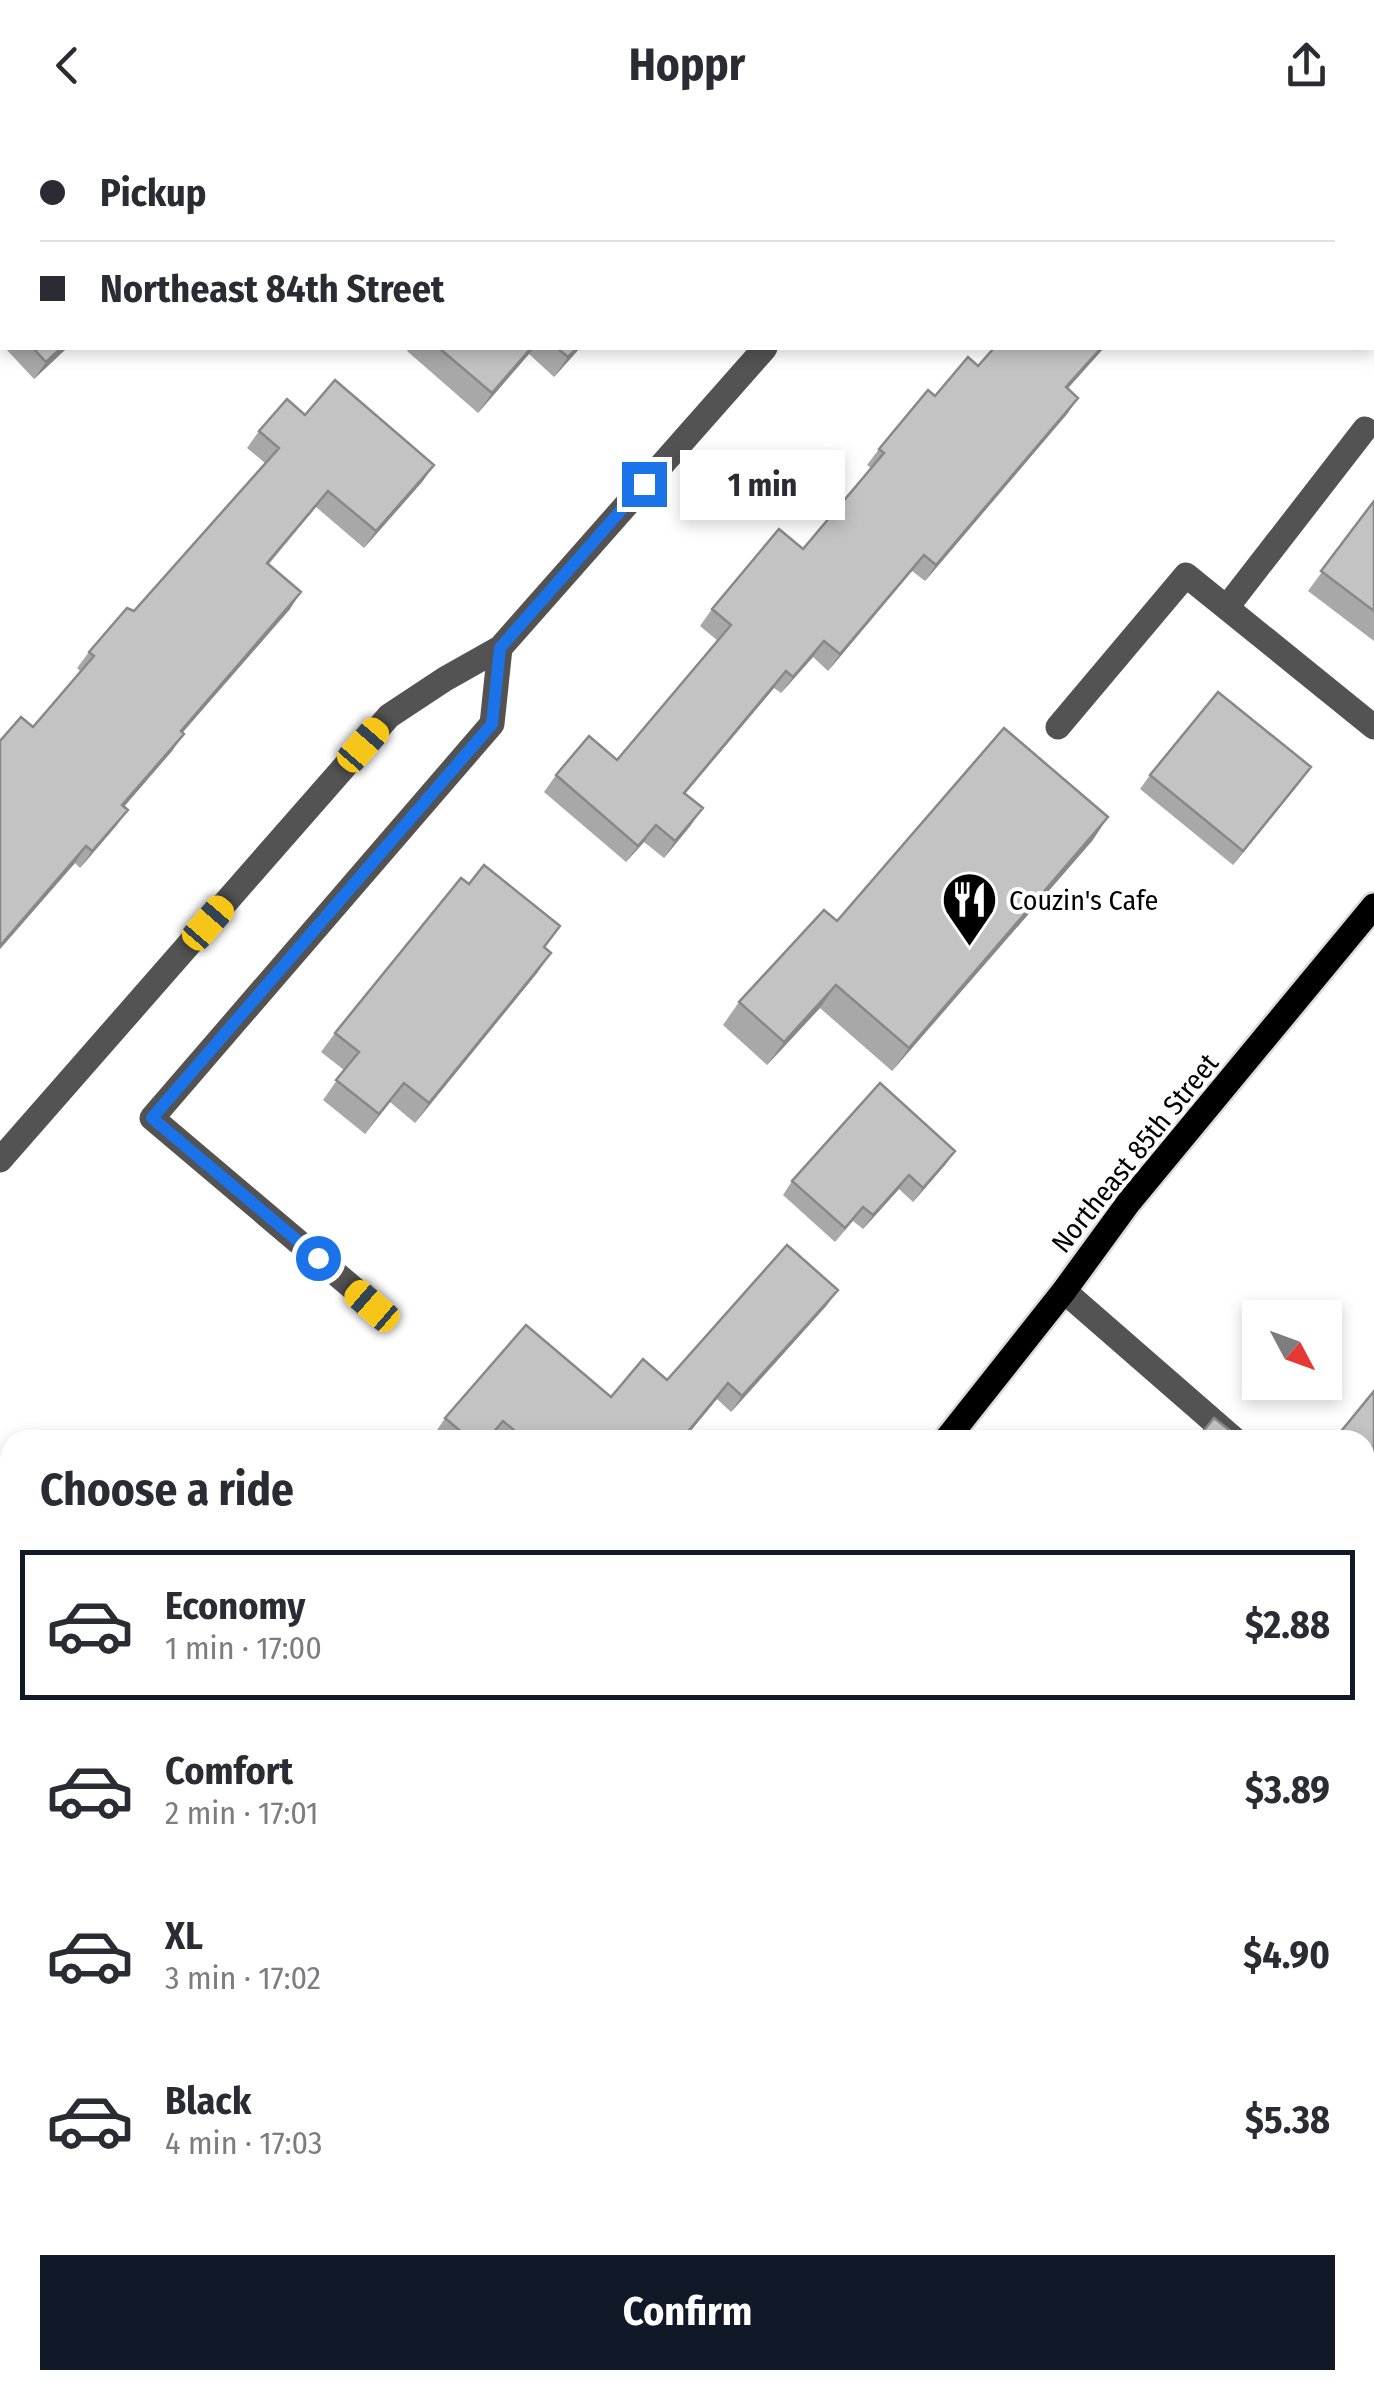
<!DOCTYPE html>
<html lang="en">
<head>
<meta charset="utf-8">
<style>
	:root { --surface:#fff; --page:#f2f2f3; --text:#2b2b33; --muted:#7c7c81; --line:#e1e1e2; --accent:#111827 }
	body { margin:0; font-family:"Fira Sans Condensed",sans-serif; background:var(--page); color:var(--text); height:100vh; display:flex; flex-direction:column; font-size:38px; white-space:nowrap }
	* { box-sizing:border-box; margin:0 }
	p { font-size:32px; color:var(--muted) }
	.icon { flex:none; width:55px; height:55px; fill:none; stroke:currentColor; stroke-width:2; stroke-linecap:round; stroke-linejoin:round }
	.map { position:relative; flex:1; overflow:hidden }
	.sheet { position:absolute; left:0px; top:1300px; width:1375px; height:960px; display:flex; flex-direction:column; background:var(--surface); border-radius:30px 30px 0 0; box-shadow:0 5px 15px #0003 }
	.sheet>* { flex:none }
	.banner { position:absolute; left:0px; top:0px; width:1375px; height:220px; box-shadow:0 5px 15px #0003; display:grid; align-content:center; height:220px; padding:0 40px; background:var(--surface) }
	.needle { width:65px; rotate:131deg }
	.controls { position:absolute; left:1242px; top:1170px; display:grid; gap:20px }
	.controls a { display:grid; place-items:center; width:100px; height:100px; border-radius:0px; background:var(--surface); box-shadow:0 5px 15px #0003; font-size:50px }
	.end { position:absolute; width:45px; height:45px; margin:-22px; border:12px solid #1a73e8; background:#fff; box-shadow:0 0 0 5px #fff }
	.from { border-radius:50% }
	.bubble { position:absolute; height:70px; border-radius:0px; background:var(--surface); box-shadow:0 5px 15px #0003; font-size:32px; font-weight:700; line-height:70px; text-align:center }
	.car { position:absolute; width:30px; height:60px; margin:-30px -15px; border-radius:12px; box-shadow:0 0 8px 2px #0007; background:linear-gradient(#f5c518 24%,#345 0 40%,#f5c518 0 76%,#345 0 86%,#f5c518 0) }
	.banner b { display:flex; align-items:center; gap:35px; height:95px; font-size:38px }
	.banner b+b { border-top:2px solid var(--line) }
	.banner i { width:25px; height:25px; background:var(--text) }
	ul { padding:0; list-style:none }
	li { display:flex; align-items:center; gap:30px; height:150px; margin:0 20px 15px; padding:0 20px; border:5px solid transparent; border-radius:0px }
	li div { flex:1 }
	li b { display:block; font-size:38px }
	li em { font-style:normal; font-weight:700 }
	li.active { border-color:var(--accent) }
	li>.icon { width:90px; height:90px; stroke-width:1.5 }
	h2 { padding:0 40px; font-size:45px; line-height:120px }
	.cta { display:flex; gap:20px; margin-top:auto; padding:20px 40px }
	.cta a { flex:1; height:115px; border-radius:0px; background:var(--accent); color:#fff; font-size:40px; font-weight:700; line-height:115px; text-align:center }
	header { display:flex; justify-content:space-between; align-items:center; height:130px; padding:0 40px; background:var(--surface); font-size:45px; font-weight:700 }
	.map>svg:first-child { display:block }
	.green { fill:#dadada }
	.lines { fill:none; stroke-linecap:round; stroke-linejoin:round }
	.major-casing { stroke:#dbdbdb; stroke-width:30 }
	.path { stroke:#757575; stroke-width:6; stroke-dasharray:2.5 5; stroke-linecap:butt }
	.minor { stroke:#535353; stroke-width:25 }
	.major { stroke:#000; stroke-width:25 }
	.wall { fill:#a8a8a8 }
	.shaded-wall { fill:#888 }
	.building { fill:#c3c3c3; stroke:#888; stroke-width:2.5 }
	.route { stroke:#1a73e8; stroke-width:12 }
	.labels { text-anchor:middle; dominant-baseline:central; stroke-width:8; stroke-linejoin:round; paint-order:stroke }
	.poi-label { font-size:28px; fill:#000; stroke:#fff; text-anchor:start }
	.street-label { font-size:28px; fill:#000; stroke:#fff }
</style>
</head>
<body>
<header><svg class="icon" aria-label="back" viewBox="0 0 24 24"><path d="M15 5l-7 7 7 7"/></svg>Hoppr<svg class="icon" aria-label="share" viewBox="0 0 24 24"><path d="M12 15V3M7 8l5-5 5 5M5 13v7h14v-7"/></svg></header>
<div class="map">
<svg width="1374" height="2260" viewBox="0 0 1374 2260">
	<rect width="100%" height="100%" fill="#fff"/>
	<!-- green -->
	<path class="green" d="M342,2250H441L453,2260H354Z
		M470,2250H517L529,2260H481Z
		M657,2250H829L833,2253L827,2260H649Z
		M1168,2250H1208L1199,2260H1160Z"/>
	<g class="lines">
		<defs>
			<path id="major" d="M946,1310L1064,1161L1129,1072L1374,776
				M111,2260L119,2250
				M199,2260L208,2250"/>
		</defs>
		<!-- major casing -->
		<use href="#major" class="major-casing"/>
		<!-- path -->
		<path class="path" d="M456,2250L468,2260
			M640,2260L648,2250"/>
		<!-- minor -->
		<path class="minor" d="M954,2L956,0
			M1227,477L1365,299
			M1058,597L1186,445L1374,597
			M0,1030L389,586L445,549L500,518L765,218
			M1064,1161L1235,1310
			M373,1175L152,988L492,594L500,518
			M1365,1625L1374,1615
			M1345,2250L1357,2260
			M1129,2260L1138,2250"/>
		<!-- major -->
		<use href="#major" class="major"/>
	</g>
	<!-- wall -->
	<path class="wall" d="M5,218H67L34,249Z
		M410,218H580L554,247L529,224L478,283L407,221Z
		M978,236L1068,259L1078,268L1067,284L925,451L912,441L828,541L813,527L781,563L774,558L685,664L691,695L664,728L644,712L626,732L544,662L556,645L617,630L718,511L700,496L712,479L803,419L871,338L867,335L879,319L935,266Z
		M305,285L434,335L422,352L364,418L316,377L269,434L290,479L183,602L172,621L124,676L128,680L116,696L80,738L75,733L0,819V611L33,597L81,542L77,538L89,522L134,481L265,333L247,318L259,301Z
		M1374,371V511L1308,461Z
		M1150,645L1301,651L1233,735L1140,659Z
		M1108,687L1092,711L892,941L820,878L767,935L723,895L739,872L837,791Z
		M545,818L551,823L537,843L415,993L390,972L365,1004L323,970L344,940L321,922L335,903Z
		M955,1021L945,1035L913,1072L899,1059L863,1099L853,1091L835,1112L783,1065L792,1051Z
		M827,1175L731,1282L717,1269L683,1310H496L493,1307L490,1310H443L435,1303L445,1288L611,1267L667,1250Z
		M10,1328V1471L0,1463V1340Z
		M1365,2039L1374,2046V2154L1365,2146L1368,2140L1365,2138Z"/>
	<!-- shaded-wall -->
	<path class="shaded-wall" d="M61,218H67L34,249L46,232Z
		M531,218H534L529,224L478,283L492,263Z
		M577,218H580L554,247L568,227Z
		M1101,218H1104L1054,274L1066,257Z
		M1078,268L1067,284L925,451L936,435Z
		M434,335L422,352L364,418L376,401Z
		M328,361L316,377L255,449L267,433Z
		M924,425L912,441L828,541L840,524Z
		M301,462L290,479L169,618L181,601Z
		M824,511L813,527L781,563L793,547Z
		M786,541L774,558L672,679L684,663Z
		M184,604L172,621L111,692L122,675Z
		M1311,637L1301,651L1233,735L1243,721Z
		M703,678L691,695L664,728L675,711Z
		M128,680L116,696L80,738L92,721Z
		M1108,687L1092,711L892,941L909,918Z
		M656,695L644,712L626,732L638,716Z
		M86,716L75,733L0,819V816Z
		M551,823L537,843L415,993L429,973Z
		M836,855L820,878L767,935L784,912Z
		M404,953L390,972L365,1004L379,984Z
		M955,1021L945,1035L913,1072L923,1058Z
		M909,1045L899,1059L863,1099L873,1085Z
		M838,1160L827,1175L731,1282L742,1266Z
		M728,1253L717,1269L683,1310H681Z
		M1374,1388V1410L1365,1408V1395Z"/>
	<!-- building -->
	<path class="building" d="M106,0H215L213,2H104Z
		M611,0H737L735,2H609Z
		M1116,0H1374V110L1372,108V2H1114Z
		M2,111V208L0,210V113Z
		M33,218H61L46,232Z
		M439,218H531L492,263Z
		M557,218H577L568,227Z
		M994,218H1101L1066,257L1078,268L936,435L924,425L840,524L824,511L793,547L786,541L684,663L703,678L675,711L656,695L638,716L556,645L589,606L617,630L731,495L712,479L779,399L803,419L884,323L879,319L928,260L935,266L968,227L978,236Z
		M335,250L434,335L376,401L328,361L267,433L301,462L181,601L184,604L122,675L128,680L92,721L86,716L0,816V611L21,587L33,597L94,526L89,522L127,478L134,481L279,318L259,301L287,269L305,285Z
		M1374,371V481L1321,441Z
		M1218,562L1311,637L1243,721L1150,645Z
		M1004,598L1108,687L909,918L836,855L784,912L739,872L824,780L837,791Z
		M484,735L560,796L544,817L551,823L429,973L404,953L379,984L336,950L359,922L335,903L461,748L469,754Z
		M880,953L955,1021L923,1058L909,1045L873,1085L863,1077L845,1098L792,1051Z
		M787,1115L838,1160L742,1266L728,1253L681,1310H526L503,1291L487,1310H471L445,1288L526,1195L611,1267L643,1229L667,1250Z
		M1374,1261V1388L1367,1393L1365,1396V1310H1334Z
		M1214,1288L1242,1310H1196Z
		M10,1328V1449L0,1460V1340Z
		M1365,1408L1368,1416L1374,1420V1447L1365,1458Z
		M0,1652L10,1661V1666L0,1677Z
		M1365,1895L1374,1903V2004L1365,2015Z
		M0,2036L10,2045V2187L0,2198Z
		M1365,2039L1374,2046V2114L1365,2107Z
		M350,2250H379L391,2260H342Z
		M835,2250H1112L1104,2260H827Z"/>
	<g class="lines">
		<!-- route -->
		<path class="route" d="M318,1128L152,988L492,594L500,518L644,354"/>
	</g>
	<!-- icons -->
	<defs>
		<symbol id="restaurant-pin" viewBox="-11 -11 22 30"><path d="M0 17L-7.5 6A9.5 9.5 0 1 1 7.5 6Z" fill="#000" stroke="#fff"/><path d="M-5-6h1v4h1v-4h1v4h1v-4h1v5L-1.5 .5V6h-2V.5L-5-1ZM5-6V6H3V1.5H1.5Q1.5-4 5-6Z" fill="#fff"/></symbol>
	</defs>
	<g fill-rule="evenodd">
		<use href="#restaurant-pin" x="938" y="738" width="63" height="86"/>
	</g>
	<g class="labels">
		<!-- poi labels -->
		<g class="poi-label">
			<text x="1009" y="770">Couzin's Cafe</text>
		</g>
		<!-- street labels -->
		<g class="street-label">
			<text transform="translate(1135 1023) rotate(-51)">Northeast 85th Street</text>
		</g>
	</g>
</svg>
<div class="controls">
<a><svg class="needle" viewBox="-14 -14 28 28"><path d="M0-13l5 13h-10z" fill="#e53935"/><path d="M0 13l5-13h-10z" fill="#7c7c81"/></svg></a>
</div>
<i class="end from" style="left:318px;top:1128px"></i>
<i class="end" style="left:644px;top:354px"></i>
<div class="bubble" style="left:680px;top:320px;width:165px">1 min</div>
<i class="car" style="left:363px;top:615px;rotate:41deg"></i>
<i class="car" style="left:208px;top:793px;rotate:41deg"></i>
<i class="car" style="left:372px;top:1176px;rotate:311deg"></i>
<div class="banner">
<b><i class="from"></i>Pickup</b>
<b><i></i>Northeast 84th Street</b>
</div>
<section class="sheet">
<h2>Choose a ride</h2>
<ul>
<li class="active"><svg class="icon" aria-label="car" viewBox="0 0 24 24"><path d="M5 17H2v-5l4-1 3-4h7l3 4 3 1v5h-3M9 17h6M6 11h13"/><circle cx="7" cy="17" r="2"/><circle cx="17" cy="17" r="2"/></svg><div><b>Economy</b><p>1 min · 17:00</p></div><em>$2.88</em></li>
<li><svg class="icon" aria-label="car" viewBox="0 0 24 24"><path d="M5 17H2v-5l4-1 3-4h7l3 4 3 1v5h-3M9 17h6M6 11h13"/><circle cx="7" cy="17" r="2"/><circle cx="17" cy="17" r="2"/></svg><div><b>Comfort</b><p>2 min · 17:01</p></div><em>$3.89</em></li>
<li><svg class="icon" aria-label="car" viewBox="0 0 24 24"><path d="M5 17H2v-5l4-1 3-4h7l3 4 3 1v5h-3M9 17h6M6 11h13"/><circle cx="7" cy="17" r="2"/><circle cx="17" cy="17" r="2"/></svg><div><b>XL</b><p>3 min · 17:02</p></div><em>$4.90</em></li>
<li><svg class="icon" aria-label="car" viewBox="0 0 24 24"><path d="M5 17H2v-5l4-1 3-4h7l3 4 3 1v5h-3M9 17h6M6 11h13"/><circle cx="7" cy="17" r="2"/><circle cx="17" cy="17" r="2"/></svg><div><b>Black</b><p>4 min · 17:03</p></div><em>$5.38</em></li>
</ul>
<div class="cta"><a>Confirm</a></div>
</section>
</div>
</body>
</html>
